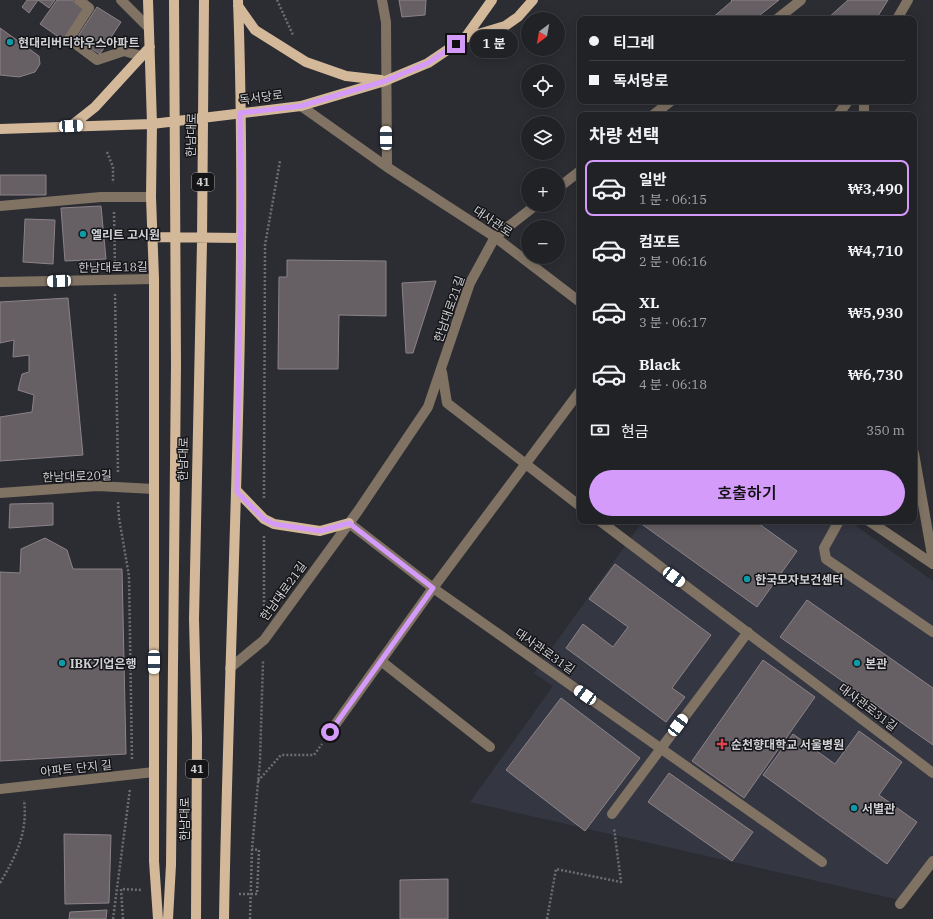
<!DOCTYPE html>
<html lang="ko">
<head>
<meta charset="utf-8">
<style>
	:root { --surface:#212226; --page:#2d2f32; --text:#f1f3f6; --muted:#a2a4a7; --line:#3e3f43; --accent:#d59bfb }
	body { margin:0; font-family:"IBM Plex Serif","Noto Sans KR",serif; background:var(--page); color:var(--text); height:100vh; display:flex; flex-direction:column; font-size:15px; white-space:nowrap }
	* { box-sizing:border-box; margin:0 }
	p { font-size:13px; color:var(--muted) }
	.icon { flex:none; width:22px; height:22px; fill:none; stroke:currentColor; stroke-width:2; stroke-linecap:round; stroke-linejoin:round }
	.map { position:relative; flex:1; overflow:hidden }
	.details { position:absolute; left:577px; top:112px; width:340px; height:412px; display:flex; flex-direction:column; background:var(--surface); border-radius:8px; box-shadow:0 2px 10px #0003,0 0 0 1px var(--line) }
	.details>* { flex:none }
	.top-card { position:absolute; left:577px; top:16px; width:340px; height:88px; border-radius:8px; box-shadow:0 2px 10px #0003,0 0 0 1px var(--line); display:grid; align-content:center; height:88px; padding:0 12px; background:var(--surface) }
	.needle { width:26px; rotate:211deg }
	.controls { position:absolute; left:521px; top:12px; display:grid; gap:8px }
	.controls a { display:grid; place-items:center; width:44px; height:44px; border-radius:50%; background:var(--surface); box-shadow:0 2px 10px #0003,0 0 0 1px var(--line); font-size:20px }
	.end { position:absolute; width:18px; height:18px; margin:-9px; border:5px solid #d59bfb; background:#111; box-shadow:0 0 0 2px #111 }
	.from { border-radius:50% }
	.bubble { position:absolute; height:28px; border-radius:14px; background:var(--surface); box-shadow:0 2px 10px #0003,0 0 0 1px var(--line); font-size:13px; font-weight:600; line-height:28px; text-align:center }
	.car { position:absolute; width:12px; height:24px; margin:-12px -6px; border-radius:5px; box-shadow:0 0 3px 1px #0007; background:linear-gradient(#fff 24%,#345 0 40%,#fff 0 76%,#345 0 86%,#fff 0) }
	.top-card b { display:flex; align-items:center; gap:14px; height:38px; font-size:15px }
	.top-card b+b { border-top:1px solid var(--line) }
	.top-card i { width:10px; height:10px; background:var(--text) }
	ul { padding:0; list-style:none }
	li { display:flex; align-items:center; gap:12px; height:56px; margin:0 8px 6px; padding:0 4px; border:2px solid transparent; border-radius:8px }
	li div { flex:1 }
	li b { display:block; font-size:15px }
	li em { font-style:normal; font-weight:600 }
	li.selected { border-color:var(--accent) }
	li>.icon { width:36px; height:36px; stroke-width:1.5 }
	h2 { padding:0 12px; font-size:18px; line-height:48px }
	.pay { display:flex; align-items:center; gap:10px; height:44px; padding:0 12px; font-size:15px }
	.pay p { margin-inline-start:auto }
	.button { display:flex; gap:8px; margin-top:auto; padding:8px 12px }
	.button a { flex:1; height:46px; border-radius:24px; background:var(--accent); color:#111; font-size:16px; font-weight:600; line-height:46px; text-align:center }
	.map>svg:first-child { display:block }
	.built { fill:#343642 }
	.building { fill:#665f64; stroke:#8b8388 }
	.lines { fill:none; stroke-linecap:round; stroke-linejoin:round }
	.path { stroke:#6d6e73; stroke-width:2.5; stroke-dasharray:2 2; stroke-linecap:butt }
	.minor { stroke:#807364; stroke-width:10 }
	.major { stroke:#d4b89a; stroke-width:10 }
	.route { stroke:#d59bfb; stroke-width:5 }
	.culture-dot { fill:#0f9aa8; stroke:#151518; stroke-width:1.5 }
	.health-dot { fill:#e0444e; stroke:#151518; stroke-width:1.5 }
	.labels { text-anchor:middle; dominant-baseline:central; stroke-width:3; stroke-linejoin:round; paint-order:stroke }
	.shield { fill:#151518; stroke:#98999c; stroke-width:1 }
	.shield-label { font-size:11px; font-weight:bold; fill:#d0d1d5 }
	.poi-label { font-size:12px; font-weight:bold; fill:#d0d1d5; stroke:#151518; text-anchor:start }
	.street-label { font-size:12px; fill:#d0d1d5; stroke:#151518 }
</style>
</head>
<body>
<div class="map">
<svg width="933" height="919" viewBox="0 0 933 919">
	<rect width="100%" height="100%" fill="#2c2d33"/>
	<!-- built -->
	<path class="built" d="M643,521H849L933,581V854L900,900L470,802L553,686L534,673Z"/>
	<!-- building -->
	<path class="building" d="M27,0H55L49,8L38,0L29,13L22,7Z
		M57,0H72L85,9L63,40L40,24Z
		M399,0H426L425,15L402,17Z
		M731,0H779L755,19H711L732,1Z
		M848,0H888L876,19H827Z
		M97,7L121,22L100,54L76,39Z
		M0,28L39,56L40,64L35,72L19,77L0,75Z
		M0,175H46V195H0Z
		M101,206L106,259L65,261L61,208Z
		M25,219L55,220L53,264L23,262Z
		M287,260L386,261V316L339,315L338,369H278L279,277H287Z
		M436,281L413,353H406L402,283Z
		M68,298L83,455L0,461V417L32,412L34,395L18,390L22,374L29,372V355L13,357L14,340L0,343V302Z
		M53,503V525L9,528L10,504Z
		M646,521H755L797,551L757,607L643,525Z
		M45,538L67,550L73,569H122L126,754L0,761V572L20,573L21,549Z
		M615,564L711,635L672,688L685,697L666,722L566,648L583,624L613,647L628,627L589,599Z
		M807,600L933,688V745L780,637Z
		M763,660L815,697L744,798L692,761Z
		M561,698L640,758L585,831L506,770Z
		M859,731L902,762L879,795L917,822L887,864L763,775L793,734L835,764Z
		M669,773L753,832L732,861L648,802Z
		M64,834L111,835L109,903L65,904Z
		M448,879V919H400V880Z
		M107,910L106,919H69L70,912Z"/>
	<g class="lines">
		<!-- path -->
		<path class="path" d="M277,0L293,35
			M107,152L113,167V183
			M114,212L115,265
			M115,294L118,473
			M264,498L265,245L280,161
			M118,502L119,518L129,576L132,760
			M264,614V535
			M258,781L281,755H314L322,744
			M0,883C16,856 28,833 24,800
			M239,894H257L259,850L252,849
			M113,919L130,789
			M123,919L121,889L142,890
			M250,919L252,849L260,761L263,661
			M547,919L556,869L621,882L614,828"/>
		<!-- minor -->
		<path class="minor" d="M79,0L89,8L69,39L97,60L124,51L141,56
			M121,0L148,27
			M382,0L386,22L387,167
			M777,19L801,0
			M897,19L908,0
			M301,106L387,167L495,237L580,302
			M653,115L671,101
			M838,115L848,101
			M864,115V101
			M558,188L580,171
			M0,206L101,197H151
			M0,282L154,279
			M442,372L447,403L580,506
			M914,453L933,561
			M0,493L97,486L154,489
			M600,521L933,773
			M839,521L824,548L826,559L933,632
			M869,521L933,564
			M349,523L433,588L822,862
			M381,661L490,747
			M230,668L264,640L358,511L428,407L470,283L495,237L536,205
			M330,732L433,588L580,391
			M0,789L154,772
			M612,814L748,632
			M900,904L933,861"/>
		<!-- major -->
		<path class="major" d="M148,0L152,124L151,197L154,279V861L158,919
			M238,6L255,30L306,62L346,76L381,80
			M465,38L505,26L518,17L533,0
			M71,126L95,107L150,47
			M0,129L152,124L301,106L385,81L428,63L465,38L492,0
			M152,237L241,238
			M237,491L264,519L274,524L320,531L349,523
			M168,919L171,865L176,364L174,0
			M196,919L197,738L194,619L202,242L204,0
			M224,919C229,613 249,306 238,0"/>
	</g>
	<g class="lines">
		<!-- route -->
		<path class="route" d="M330,732L433,588L349,523L320,531L274,524L264,519L237,492L241,199L240,113L301,106L385,81L428,63L456,44"/>
	</g>
	<!-- markers -->
	<g class="culture-dot">
		<circle cx="10" cy="42" r="4"/>
		<circle cx="83" cy="234" r="4"/>
		<circle cx="747" cy="579" r="4"/>
		<circle cx="62" cy="663" r="4"/>
		<circle cx="857" cy="663" r="4"/>
		<circle cx="854" cy="808" r="4"/>
	</g>
	<path class="health-dot" d="M720 738h4v4h4v4h-4v4h-4v-4h-4v-4h4z"/>
	<g class="labels">
		<!-- shield labels -->
		<g class="shield">
			<rect x="192" y="173" width="22" height="18" rx="3"/>
			<rect x="186" y="760" width="22" height="18" rx="3"/>
		</g>
		<g class="shield-label">
			<text x="203" y="182">41</text>
			<text x="197" y="769">41</text>
		</g>
		<!-- poi labels -->
		<g class="poi-label">
			<text x="18" y="42">현대리버티하우스아파트</text>
			<text x="91" y="234">엘리트 고시원</text>
			<text x="755" y="579">한국모자보건센터</text>
			<text x="70" y="663">IBK기업은행</text>
			<text x="865" y="663">본관</text>
			<text x="731" y="744">순천향대학교 서울병원</text>
			<text x="862" y="808">서별관</text>
		</g>
		<!-- street labels -->
		<g class="street-label">
			<text transform="translate(261 97) rotate(-7)">독서당로</text>
			<text transform="translate(191 135) rotate(-89)">한남대로</text>
			<text transform="translate(493 221) rotate(34)">대사관로</text>
			<text transform="translate(113 267) rotate(-1)">한남대로18길</text>
			<text transform="translate(449 309) rotate(-71)">한남대로21길</text>
			<text transform="translate(183 459) rotate(-89)">한남대로</text>
			<text transform="translate(77 476) rotate(-2)">한남대로20길</text>
			<text transform="translate(283 591) rotate(-54)">한남대로21길</text>
			<text transform="translate(545 651) rotate(35)">대사관로31길</text>
			<text transform="translate(868 707) rotate(37)">대사관로31길</text>
			<text transform="translate(76 768) rotate(-6)">아파트 단지 길</text>
			<text transform="translate(184 819) rotate(-90)">한남대로</text>
		</g>
	</g>
</svg>
<div class="controls">
<a><svg class="needle" viewBox="-14 -14 28 28"><path d="M0-13l5 13h-10z" fill="#e53935"/><path d="M0 13l5-13h-10z" fill="#a2a4a7"/></svg></a>
<a><svg class="icon" aria-label="locate" viewBox="0 0 24 24"><circle cx="12" cy="12" r="6"/><path d="M12 2v4M12 18v4M2 12h4M18 12h4"/></svg></a>
<a><svg class="icon" aria-label="layers" viewBox="0 0 24 24"><path d="M12 4l9 5-9 5-9-5zM3 14l9 5 9-5"/></svg></a>
<a>+</a>
<a>−</a>
</div>
<i class="end from" style="left:330px;top:732px"></i>
<i class="end" style="left:456px;top:44px"></i>
<div class="bubble" style="left:470px;top:30px;width:48px">1 분</div>
<i class="car" style="left:71px;top:126px;rotate:87deg"></i>
<i class="car" style="left:386px;top:138px;rotate:359deg"></i>
<i class="car" style="left:59px;top:281px;rotate:268deg"></i>
<i class="car" style="left:674px;top:577px;rotate:127deg"></i>
<i class="car" style="left:154px;top:662px;rotate:180deg"></i>
<i class="car" style="left:585px;top:695px;rotate:305deg"></i>
<i class="car" style="left:678px;top:725px;rotate:37deg"></i>
<div class="top-card">
<b><i class="from"></i>티그레</b>
<b><i></i>독서당로</b>
</div>
<section class="details">
<h2>차량 선택</h2>
<ul>
<li class="selected"><svg class="icon" aria-label="car" viewBox="0 0 24 24"><path d="M5 17H2v-5l4-1 3-4h7l3 4 3 1v5h-3M9 17h6M6 11h13"/><circle cx="7" cy="17" r="2"/><circle cx="17" cy="17" r="2"/></svg><div><b>일반</b><p>1 분 · 06:15</p></div><em>₩3,490</em></li>
<li><svg class="icon" aria-label="car" viewBox="0 0 24 24"><path d="M5 17H2v-5l4-1 3-4h7l3 4 3 1v5h-3M9 17h6M6 11h13"/><circle cx="7" cy="17" r="2"/><circle cx="17" cy="17" r="2"/></svg><div><b>컴포트</b><p>2 분 · 06:16</p></div><em>₩4,710</em></li>
<li><svg class="icon" aria-label="car" viewBox="0 0 24 24"><path d="M5 17H2v-5l4-1 3-4h7l3 4 3 1v5h-3M9 17h6M6 11h13"/><circle cx="7" cy="17" r="2"/><circle cx="17" cy="17" r="2"/></svg><div><b>XL</b><p>3 분 · 06:17</p></div><em>₩5,930</em></li>
<li><svg class="icon" aria-label="car" viewBox="0 0 24 24"><path d="M5 17H2v-5l4-1 3-4h7l3 4 3 1v5h-3M9 17h6M6 11h13"/><circle cx="7" cy="17" r="2"/><circle cx="17" cy="17" r="2"/></svg><div><b>Black</b><p>4 분 · 06:18</p></div><em>₩6,730</em></li>
</ul>
<div class="pay"><svg class="icon" aria-label="cash" viewBox="0 0 24 24"><path d="M3 7h18v10H3z"/><circle cx="12" cy="12" r="2"/></svg>현금<p>350 m</p></div>
<div class="button"><a>호출하기</a></div>
</section>
</div>
</body>
</html>
